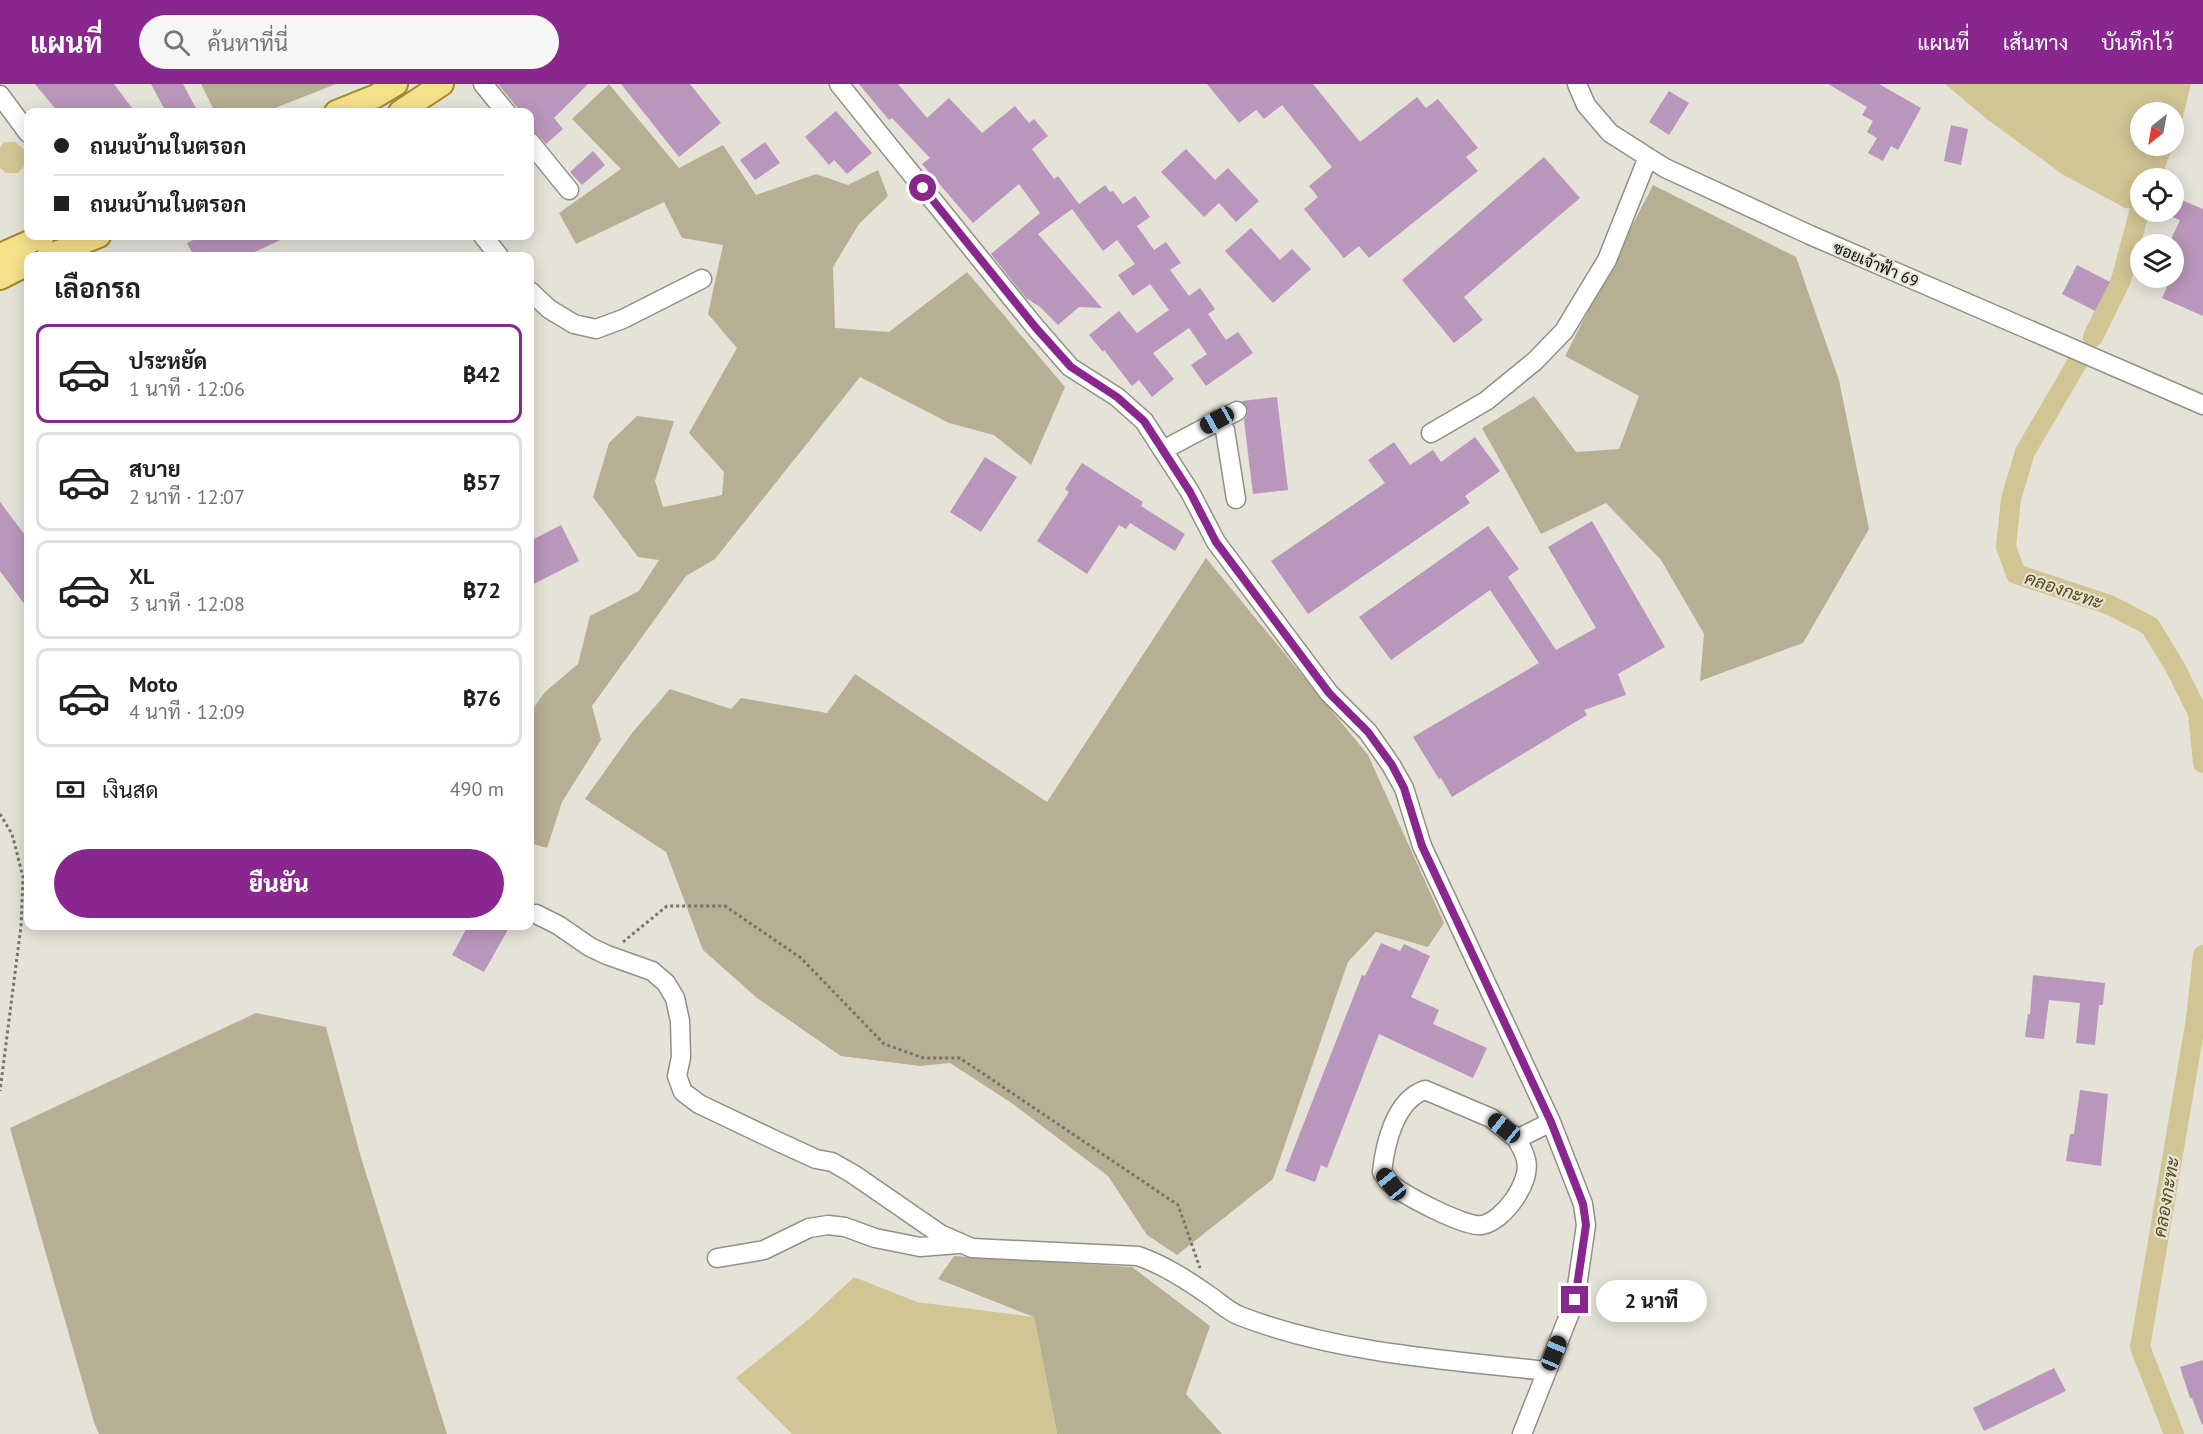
<!DOCTYPE html>
<html lang="th">
<head>
<meta charset="utf-8">
<style>
	:root { --surface:#fff; --page:#f6f6f6; --text:#202124; --muted:#757577; --line:#e0e0e0; --accent:#89278f }
	body { margin:0; font-family:"PT Sans",Sarabun,sans-serif; background:var(--page); color:var(--text); height:100vh; display:flex; flex-direction:column; font-size:22px; white-space:nowrap }
	* { box-sizing:border-box; margin:0 }
	p { font-size:20px; color:var(--muted) }
	.icon { flex:none; width:33px; height:33px; fill:none; stroke:currentColor; stroke-width:2; stroke-linecap:round; stroke-linejoin:round }
	.map { position:relative; flex:1; overflow:hidden }
	.side { position:absolute; left:24px; top:168px; width:510px; height:678px; display:flex; flex-direction:column; background:var(--surface); border-radius:12px; box-shadow:0 3px 15px #0003 }
	.side>* { flex:none }
	.banner { position:absolute; left:24px; top:24px; width:510px; height:132px; border-radius:12px; box-shadow:0 3px 15px #0003; display:grid; align-content:center; height:132px; padding:0 30px; background:var(--surface) }
	.needle { width:39px; rotate:211deg }
	.tools { position:absolute; left:2130px; top:18px; display:grid; gap:12px }
	.tools a { display:grid; place-items:center; width:54px; height:54px; border-radius:50%; background:var(--surface); box-shadow:0 3px 15px #0003; font-size:30px }
	.end { position:absolute; width:27px; height:27px; margin:-14px; border:8px solid #89278f; background:#fff; box-shadow:0 0 0 3px #fff }
	.from { border-radius:50% }
	.bubble { position:absolute; height:42px; border-radius:21px; background:var(--surface); box-shadow:0 3px 15px #0003; font-size:20px; font-weight:800; line-height:42px; text-align:center }
	.car { position:absolute; width:18px; height:36px; margin:-18px -9px; border-radius:8px; box-shadow:0 0 4px 2px #0007; background:linear-gradient(#222 24%,#8ab4d8 0 40%,#222 0 76%,#8ab4d8 0 86%,#222 0) }
	.banner b { display:flex; align-items:center; gap:21px; height:57px; font-size:22px }
	.banner b+b { border-top:2px solid var(--line) }
	.banner i { width:15px; height:15px; background:var(--text) }
	ul { padding:0; list-style:none }
	li { display:flex; align-items:center; gap:18px; height:99px; margin:0 12px 9px; padding:0 18px; border:3px solid var(--line); border-radius:12px }
	li div { flex:1 }
	li b { display:block; font-size:22px }
	li em { font-style:normal; font-weight:800 }
	li.current { border-color:var(--accent) }
	li>.icon { width:54px; height:54px; stroke-width:1.5 }
	h2 { padding:0 30px; font-size:27px; line-height:72px }
	.pay { display:flex; align-items:center; gap:15px; height:66px; padding:0 30px; font-size:22px }
	.pay p { margin-inline-start:auto }
	.primary-button { display:flex; gap:12px; margin-top:auto; padding:12px 30px }
	.primary-button a { flex:1; height:69px; border-radius:36px; background:var(--accent); color:#fff; font-size:24px; font-weight:800; line-height:69px; text-align:center }
	header { display:flex; align-items:center; gap:36px; box-sizing:border-box; height:84px; padding:0 30px; background:var(--accent); color:#fff }
	header strong { font-size:28px }
	nav { display:flex; gap:33px; margin-inline-start:auto; font-size:21px }
	.search { width:420px; height:54px; background:var(--page); display:flex; align-items:center; gap:15px; box-sizing:border-box; padding:0 21px; border-radius:33px; color:var(--muted); font-size:22px }
	.map>svg:first-child { display:block }
	.green { fill:#b7af93 }
	.water { fill:#d2c594 }
	.lines { fill:none; stroke-linecap:round; stroke-linejoin:round }
	.canal { stroke:#d2c594; stroke-width:20 }
	.building { fill:#b996bb }
	.minor-casing { stroke:#929086; stroke-width:21 }
	.major-casing { stroke:#a18a2c; stroke-width:26 }
	.path { stroke:#76746d; stroke-width:3; stroke-dasharray:3 3; stroke-linecap:butt }
	.minor { stroke:#fff; stroke-width:18 }
	.major { stroke:#f6e18b; stroke-width:22 }
	.route { stroke:#89278f; stroke-width:8 }
	.labels { text-anchor:middle; dominant-baseline:central; stroke-width:4.5; stroke-linejoin:round; paint-order:stroke }
	.street-label { font-size:16px; fill:#0e0d0a; stroke:#e5e3d8 }
	.water-label { font-size:18px; font-style:italic; fill:#5a4c11; stroke:#e5e3d8 }
</style>
</head>
<body>
<header>
<strong>แผนที่</strong>
<div class="search"><svg class="icon" aria-label="search" viewBox="0 0 24 24"><circle cx="10" cy="10" r="6"/><path d="M15 15l6 6"/></svg>ค้นหาที่นี่</div>
<nav><a>แผนที่</a><a>เส้นทาง</a><a>บันทึกไว้</a></nav>
</header>
<div class="map">
<svg width="2203" height="1350" viewBox="0 0 2203 1350">
	<rect width="100%" height="100%" fill="#e5e3d8"/>
	<!-- green -->
	<path class="green" d="M201,0H336L265,28H215Z
		M609,0L679,84L723,61L756,111L816,90L848,101L878,86L888,112L859,140L833,183L835,244L889,248L967,188L1065,303L1031,381L994,351L949,339L860,293L715,475L686,492L592,622L601,656L562,718L547,764L530,759L531,712L530,711V629L545,608L578,580L590,532L639,507L659,476L638,473L593,413L609,359L637,332L674,337L655,397L663,423L722,411L724,388L689,349L737,264L708,230L723,161L682,154L664,118L576,160L559,129L621,85L572,35Z
		M1653,101L1796,173L1839,296L1869,445L1803,559L1700,597L1704,550L1661,476L1606,419L1541,450L1482,344L1534,312L1576,368L1619,365L1639,312L1565,272Z
		M1206,474L1368,671L1444,839L1428,863L1376,848L1348,878L1273,1095L1177,1171L1147,1151L1108,1092L1010,1018L950,979L920,982L841,972L757,914L703,866L666,768L585,715L632,649L670,605L731,625L741,614L827,629L855,590L1047,718Z
		M256,929L326,943L360,1070L447,1350H99L94,1338L10,1044Z
		M954,1172L1132,1183L1210,1242L1186,1310L1222,1350H1057L1034,1233L938,1195Z"/>
	<!-- water -->
	<path class="water" d="M1945,0H2191L2183,33L2174,61V28H2140V62H2173L2161,94H2140V125L2125,124L2062,90L1988,36Z
		M4,58H15L26,67L25,81L18,89H6L0,84V63Z
		M854,1193L917,1218L1034,1233L1057,1350H792L736,1294L808,1236Z"/>
	<g class="lines">
		<!-- canal -->
		<path class="canal" d="M2093,253L2121,196L2140,125
			M2077,279L2025,368L2011,415L2006,463L2016,490L2110,521L2150,542L2175,583L2198,629L2203,679
			M2174,1350L2140,1263L2196,935L2203,871"/>
	</g>
	<!-- building -->
	<path class="building" d="M35,0H114L135,28H58Z
		M151,0H183L198,28H166Z
		M498,0H588L554,34L563,45L546,60L538,51L530,47V28H521Z
		M621,0H690L721,39L679,73Z
		M859,0H898L927,34L949,14L982,49L1015,22L1029,39L1034,35L1048,52L1032,65L1054,95L1058,92L1079,120L1105,101L1110,108L1113,107L1123,120L1135,112L1150,133L1137,142L1154,166L1166,158L1181,179L1170,186L1189,212L1200,204L1215,225L1208,230L1226,256L1238,248L1253,269L1206,302L1191,281L1207,270L1189,244L1153,269L1174,295L1152,313L1139,296L1132,302L1104,266L1103,268L1089,251L1119,227L1137,249L1169,226L1150,200L1133,212L1118,191L1135,180L1117,156L1103,167L1072,125L1038,150L1102,224L1079,223L1058,241L1040,223L1026,214L991,170L1040,129L1019,100L973,139L922,80L930,74L892,34L889,36Z
		M1207,0H1313L1360,58L1417,13L1426,24L1438,15L1478,64L1466,73L1478,87L1369,174L1359,162L1344,174L1304,125L1318,113L1309,102L1332,83L1282,21L1264,35L1256,26L1239,39Z
		M1828,0H1879L1921,24L1898,66L1891,62L1883,77L1868,69L1877,54L1867,48L1873,37L1862,31L1867,23Z
		M1669,7L1689,19L1669,51L1649,38Z
		M836,27L872,69L847,90L834,76L829,81L805,53Z
		M1951,41L1968,45L1961,81L1944,77Z
		M765,58L780,79L755,96L740,76Z
		M1186,65L1215,96L1228,84L1259,117L1236,138L1219,119L1204,133L1161,88Z
		M593,67L605,81L582,101L570,88Z
		M1544,73L1580,114L1464,213L1483,236L1454,259L1402,196Z
		M2177,114L2203,125V232L2162,214L2171,194H2174V187L2179,175L2174,172V160H2169L2180,136L2170,132Z
		M1251,144L1280,176L1292,165L1311,185L1273,219L1225,167Z
		M202,152H289L246,172H194L187,159Z
		M2077,181L2110,198L2095,227L2062,210Z
		M1277,313L1288,406L1253,410L1244,336L1248,327L1242,317Z
		M1475,353L1500,387L1465,412L1470,419L1308,530L1271,477L1385,399L1368,376L1394,358L1410,381L1433,366L1441,378Z
		M985,373L1017,393L981,448L950,428Z
		M1082,379L1143,418L1141,422L1185,450L1175,467L1130,439L1126,445L1119,441L1087,490L1037,457L1069,408L1065,405Z
		M0,418L28,455V525L0,487Z
		M1592,437L1665,563L1618,590L1626,611L1584,626L1587,631L1452,713L1441,694L1439,695L1413,653L1539,579L1490,506L1391,576L1359,533L1488,442L1519,485L1508,493L1556,566L1596,544L1548,463Z
		M561,441L579,477L530,502V457Z
		M468,842H510L484,888L452,871Z
		M1381,859L1400,867L1404,860L1430,872L1411,913L1439,926L1433,940L1487,964L1473,994L1379,950L1327,1084L1321,1081L1315,1098L1285,1087L1362,891L1365,892Z
		M2033,891L2105,899L2103,921H2099L2095,961L2076,959L2080,919L2049,916L2044,955L2025,953L2028,930H2030Z
		M2080,1006L2108,1010L2101,1082L2066,1077L2070,1050H2074Z
		M2203,1276V1340L2202,1341L2192,1314H2190L2180,1283Z
		M2054,1284L2066,1307L1984,1347L1973,1324Z"/>
	<g class="lines">
		<defs>
			<path id="minor" d="M483,0L506,28
				M839,0L1036,244L1070,283L1117,313L1144,337L1190,408L1216,458L1329,609L1368,648L1391,681L1404,704L1422,762L1551,1038L1583,1120L1586,1141L1575,1216L1522,1350
				M1577,0L1586,21L1610,49L1665,84L1810,151L2203,321
				M0,11L28,49
				M530,58L569,106
				M483,152L499,172
				M530,207L549,225L574,240L596,245L623,235L702,195
				M1217,336L1225,346L1236,415
				M1431,349L1486,317L1535,277L1564,247L1607,176L1648,73
				M1163,366L1237,327
				M536,830L558,841L590,863L607,871L652,887L666,899L675,914L680,937L681,973L677,992L683,1008L699,1020L781,1059L816,1075L832,1078L853,1090L940,1150L972,1164L1138,1172C1164,1181 1187,1196 1210,1212C1220,1219 1229,1228 1240,1232C1336,1269 1446,1276 1547,1287
				M1517,1055C1520,1062 1525,1069 1526,1076C1532,1097 1504,1137 1482,1141C1466,1144 1403,1111 1390,1099C1387,1096 1385,1092 1382,1088C1385,1060 1395,1016 1425,1006L1491,1034L1517,1055L1551,1038
				M717,1174L764,1166L809,1144L828,1141L845,1143L875,1154L920,1163L958,1160"/>
			<path id="major" d="M336,28L376,12L396,0
				M400,28L442,0
				M0,171L43,152
				M48,172L99,152
				M0,194L28,180"/>
		</defs>
		<!-- minor casing -->
		<use href="#minor" class="minor-casing"/>
		<!-- major casing -->
		<use href="#major" class="major-casing"/>
		<!-- path -->
		<path class="path" d="M0,730L12,750L23,793L21,842L0,1007
			M623,858L667,822H725L801,874L884,960L924,974H960L1178,1121L1200,1184"/>
		<!-- minor -->
		<use href="#minor" class="minor"/>
		<!-- major -->
		<use href="#major" class="major"/>
	</g>
	<g class="lines">
		<!-- route -->
		<path class="route" d="M923,104L1036,244L1071,283L1117,313L1144,337L1190,408L1216,458L1329,609L1368,648L1392,681L1404,704L1422,762L1551,1038L1578,1107L1583,1120L1586,1141L1575,1216"/>
	</g>
	<g class="labels">
		<!-- street labels -->
		<g class="street-label">
			<text transform="translate(1876 180) rotate(23)">ซอยเจ้าฟ้า 69</text>
		</g>
		<!-- water labels -->
		<g class="water-label">
			<text transform="translate(2064 506) rotate(19)">คลองกะทะ</text>
			<text transform="translate(2166 1113) rotate(-80)">คลองกะทะ</text>
		</g>
	</g>
</svg>
<div class="tools">
<a><svg class="needle" viewBox="-14 -14 28 28"><path d="M0-13l5 13h-10z" fill="#e53935"/><path d="M0 13l5-13h-10z" fill="#757577"/></svg></a>
<a><svg class="icon" aria-label="locate" viewBox="0 0 24 24"><circle cx="12" cy="12" r="6"/><path d="M12 2v4M12 18v4M2 12h4M18 12h4"/></svg></a>
<a><svg class="icon" aria-label="layers" viewBox="0 0 24 24"><path d="M12 4l9 5-9 5-9-5zM3 14l9 5 9-5"/></svg></a>
</div>
<i class="end from" style="left:923px;top:104px"></i>
<i class="end" style="left:1575px;top:1216px"></i>
<div class="bubble" style="left:1596px;top:1196px;width:111px">2 นาที</div>
<i class="car" style="left:1217px;top:336px;rotate:241deg"></i>
<i class="car" style="left:1504px;top:1044px;rotate:309deg"></i>
<i class="car" style="left:1391px;top:1100px;rotate:321deg"></i>
<i class="car" style="left:1554px;top:1269px;rotate:22deg"></i>
<div class="banner">
<b><i class="from"></i>ถนนบ้านในตรอก</b>
<b><i></i>ถนนบ้านในตรอก</b>
</div>
<section class="side">
<h2>เลือกรถ</h2>
<ul>
<li class="current"><svg class="icon" aria-label="car" viewBox="0 0 24 24"><path d="M5 17H2v-5l4-1 3-4h7l3 4 3 1v5h-3M9 17h6M6 11h13"/><circle cx="7" cy="17" r="2"/><circle cx="17" cy="17" r="2"/></svg><div><b>ประหยัด</b><p>1 นาที · 12:06</p></div><em>฿42</em></li>
<li><svg class="icon" aria-label="car" viewBox="0 0 24 24"><path d="M5 17H2v-5l4-1 3-4h7l3 4 3 1v5h-3M9 17h6M6 11h13"/><circle cx="7" cy="17" r="2"/><circle cx="17" cy="17" r="2"/></svg><div><b>สบาย</b><p>2 นาที · 12:07</p></div><em>฿57</em></li>
<li><svg class="icon" aria-label="car" viewBox="0 0 24 24"><path d="M5 17H2v-5l4-1 3-4h7l3 4 3 1v5h-3M9 17h6M6 11h13"/><circle cx="7" cy="17" r="2"/><circle cx="17" cy="17" r="2"/></svg><div><b>XL</b><p>3 นาที · 12:08</p></div><em>฿72</em></li>
<li><svg class="icon" aria-label="car" viewBox="0 0 24 24"><path d="M5 17H2v-5l4-1 3-4h7l3 4 3 1v5h-3M9 17h6M6 11h13"/><circle cx="7" cy="17" r="2"/><circle cx="17" cy="17" r="2"/></svg><div><b>Moto</b><p>4 นาที · 12:09</p></div><em>฿76</em></li>
</ul>
<div class="pay"><svg class="icon" aria-label="cash" viewBox="0 0 24 24"><path d="M3 7h18v10H3z"/><circle cx="12" cy="12" r="2"/></svg>เงินสด<p>490 m</p></div>
<div class="primary-button"><a>ยืนยัน</a></div>
</section>
</div>
</body>
</html>
